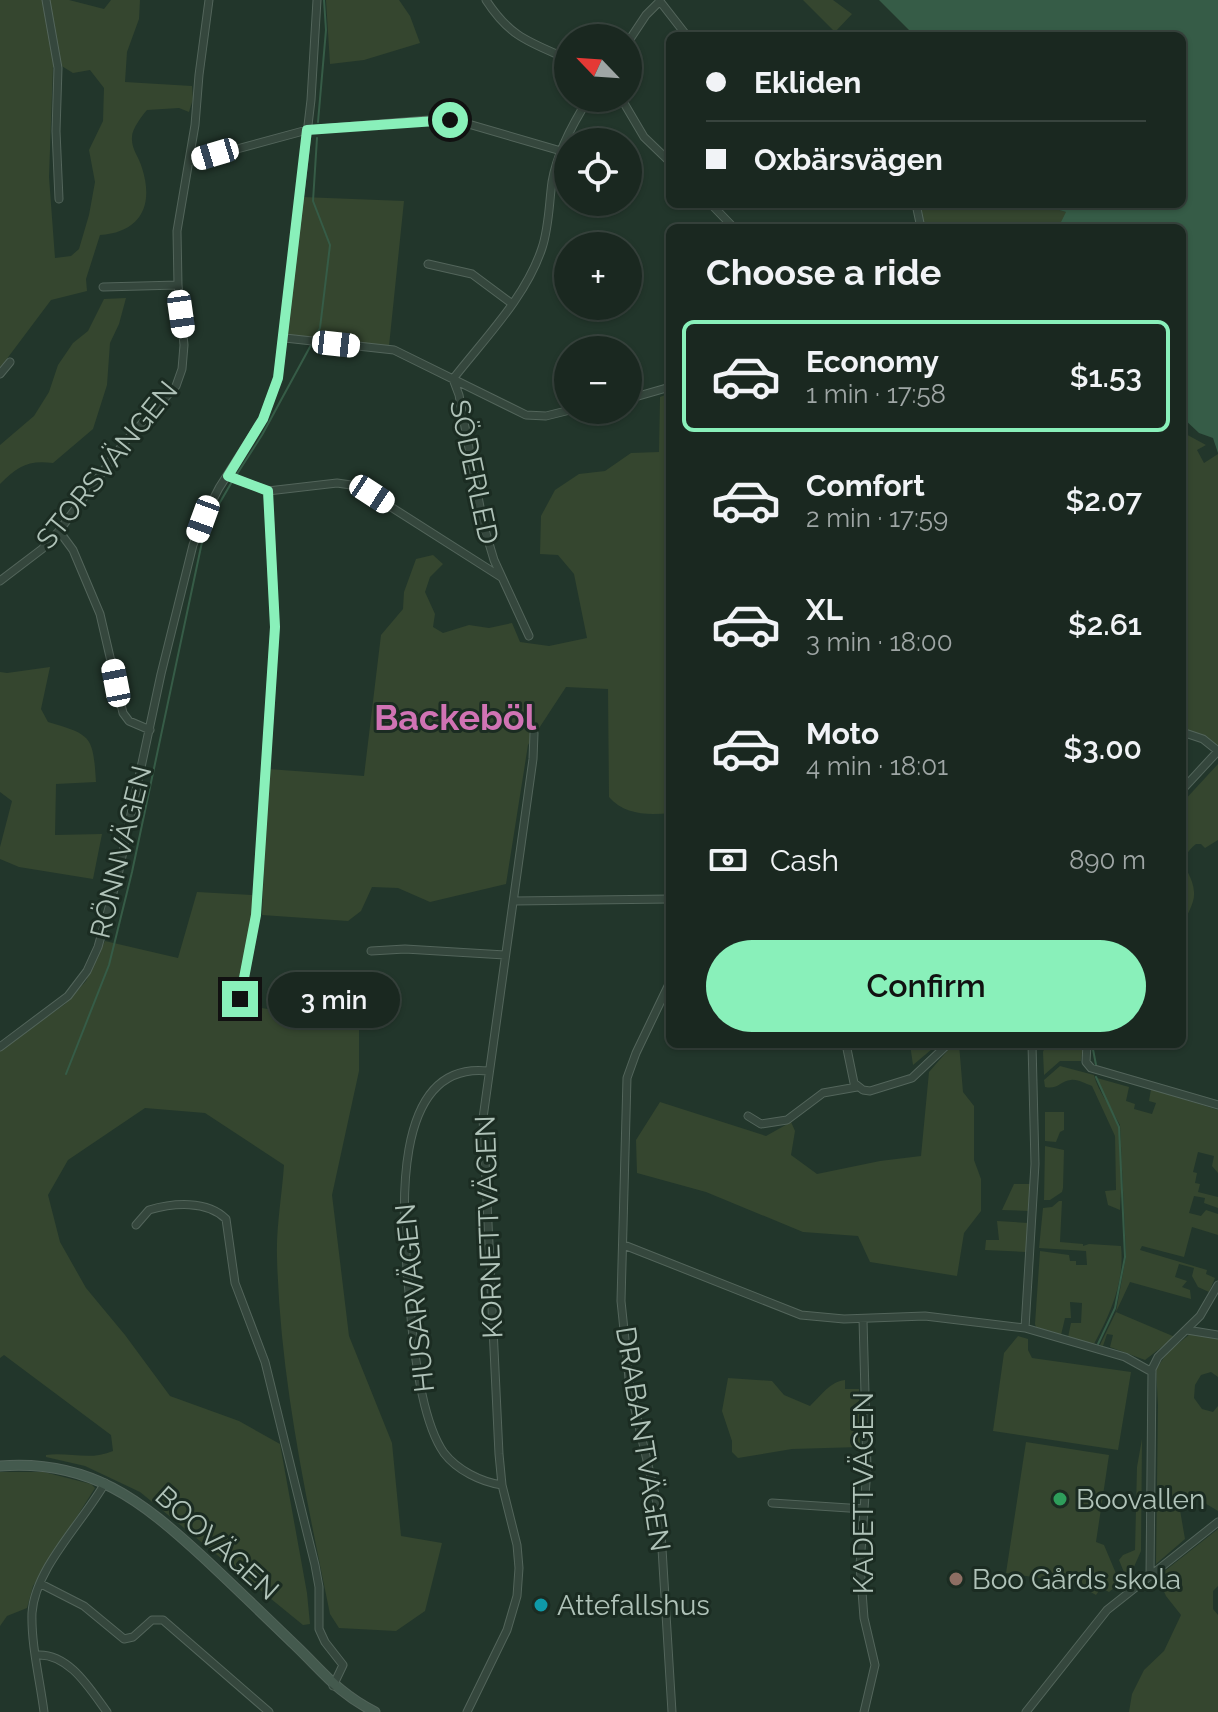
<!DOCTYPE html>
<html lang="en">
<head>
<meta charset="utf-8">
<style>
	:root { --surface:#1a2820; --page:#233029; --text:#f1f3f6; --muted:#9fa6a5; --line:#38443e; --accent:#89f0ba }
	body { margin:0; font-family:Raleway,sans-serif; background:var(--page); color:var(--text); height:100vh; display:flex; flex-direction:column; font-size:30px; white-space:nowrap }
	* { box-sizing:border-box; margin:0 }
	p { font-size:26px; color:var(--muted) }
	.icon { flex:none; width:44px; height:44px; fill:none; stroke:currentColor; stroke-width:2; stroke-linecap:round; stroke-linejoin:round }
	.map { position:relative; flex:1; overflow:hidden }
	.sheet { position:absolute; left:666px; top:224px; width:520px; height:824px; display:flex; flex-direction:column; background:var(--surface); border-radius:12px; box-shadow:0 2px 6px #0004,0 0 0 2px var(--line) }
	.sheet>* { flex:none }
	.guide { position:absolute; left:666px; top:32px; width:520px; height:176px; border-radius:12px; box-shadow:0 2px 6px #0004,0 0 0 2px var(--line); display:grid; align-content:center; height:176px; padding:0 40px; background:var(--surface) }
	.needle { width:52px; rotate:295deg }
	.fabs { position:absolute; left:554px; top:24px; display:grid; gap:16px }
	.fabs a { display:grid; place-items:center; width:88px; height:88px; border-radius:50%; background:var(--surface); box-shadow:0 2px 6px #0004,0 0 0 2px var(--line); font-size:40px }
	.end { position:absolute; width:36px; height:36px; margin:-18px; border:10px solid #89f0ba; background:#111; box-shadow:0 0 0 4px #111 }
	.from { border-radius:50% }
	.bubble { position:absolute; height:56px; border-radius:28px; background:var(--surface); box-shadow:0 2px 6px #0004,0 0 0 2px var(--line); font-size:26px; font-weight:600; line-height:56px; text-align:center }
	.car { position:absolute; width:24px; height:48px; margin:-24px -12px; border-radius:10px; box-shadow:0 0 6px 2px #0007; background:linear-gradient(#fff 24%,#345 0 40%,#fff 0 76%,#345 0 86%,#fff 0) }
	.guide b { display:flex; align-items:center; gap:28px; height:76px; font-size:30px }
	.guide b+b { border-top:2px solid var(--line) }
	.guide i { width:20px; height:20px; background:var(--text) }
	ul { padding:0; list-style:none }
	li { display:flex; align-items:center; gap:24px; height:112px; margin:0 16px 12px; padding:0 24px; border:4px solid transparent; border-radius:12px }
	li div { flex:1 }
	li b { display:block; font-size:30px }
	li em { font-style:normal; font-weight:600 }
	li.active { border-color:var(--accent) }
	li>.icon { width:72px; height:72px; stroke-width:1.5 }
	h2 { padding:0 40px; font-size:36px; line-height:96px }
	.pay { display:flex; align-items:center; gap:20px; height:88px; padding:0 40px; font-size:30px }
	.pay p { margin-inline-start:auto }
	.primary-button { display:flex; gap:16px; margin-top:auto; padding:16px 40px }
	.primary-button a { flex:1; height:92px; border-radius:48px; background:var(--accent); color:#111; font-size:32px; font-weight:600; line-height:92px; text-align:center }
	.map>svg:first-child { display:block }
	.green { fill:#35462f; fill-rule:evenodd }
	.water { fill:#365c47 }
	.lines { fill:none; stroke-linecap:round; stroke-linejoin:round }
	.stream { stroke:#365c47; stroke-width:2 }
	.street-casing { stroke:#53655b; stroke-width:9 }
	.secondary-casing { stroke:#53655b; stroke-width:11 }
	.street { stroke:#35473d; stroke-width:7 }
	.secondary { stroke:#445a4e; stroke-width:9 }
	.route { stroke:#89f0ba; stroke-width:10 }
	.leisure-dot { fill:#2e9e5b; stroke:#1b2c22; stroke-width:3 }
	.education-dot { fill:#8d6e63; stroke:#1b2c22; stroke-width:3 }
	.culture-dot { fill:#0f9aa8; stroke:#1b2c22; stroke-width:3 }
	.labels { text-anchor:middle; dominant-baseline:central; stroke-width:6; stroke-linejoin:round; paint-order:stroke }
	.street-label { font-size:28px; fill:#b0c3b9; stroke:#1b2c22 }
	.poi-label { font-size:28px; fill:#b0c3b9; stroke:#1b2c22; text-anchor:start }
	.district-label { font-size:36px; font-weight:bold; fill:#d073b4; stroke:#1b2c22 }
</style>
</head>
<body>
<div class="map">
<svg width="1218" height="1712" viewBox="0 0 1218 1712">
	<rect width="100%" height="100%" fill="#22362b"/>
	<!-- green -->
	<path class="green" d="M0,0H69L104,9L111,0H140L139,19L127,52L125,82L192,86L193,99L189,112L179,108L147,110C141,117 132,129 132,137C131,149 139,157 142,168C154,205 141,232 100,235L86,279L87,291L51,300L0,368ZM60,65L73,73L90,70L104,88L103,121L89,150L95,182L89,215L79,249L71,256L55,258L49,177L53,67Z
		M326,0H399L410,16L420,43L364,60L330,64Z
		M803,0H833L852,14L835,32Z
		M302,197L404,201L389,346L287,335Z
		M919,204H1046L1049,207L1066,212L1084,228H924Z
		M126,298L119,324L110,343L107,385L93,429L53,463C28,460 18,466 0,484V445L34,416L49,392L58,365L73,343L88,331L104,299Z
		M670,393V579L664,618V731L670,736V813C648,815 624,815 609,797L608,689L566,687L528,745L506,884L430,902L398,888L372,887L361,911L348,921L262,915L268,769L364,776L381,635L403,609L404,592L416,559L433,555L443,564L430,577L425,592L435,614L433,627L443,633L469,625L489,628L512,623L520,642L549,646L587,638L574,574L558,555L540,554L541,516L555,490L579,474L605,471L631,453L659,452L660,397Z
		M1182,432L1206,445L1197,450L1204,463L1218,454V748L1182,729Z
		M50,667L41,709L48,722C92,735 93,736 96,782L56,784L55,835L102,834L93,879L19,867L0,859V847L12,801L0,792V672L7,673Z
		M1218,764V840L1205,848L1201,844H1196C1172,864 1193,870 1194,892C1195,903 1187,914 1183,924L1182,803Z
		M197,892L252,895V920L237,1004L359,1024V1071L332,1195L349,1336L392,1443L401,1536L442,1543L425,1611L396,1631L339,1628L330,1614C306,1496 280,1378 277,1257C276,1227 282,1195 284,1165L205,1113L145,1108L68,1160L48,1195L60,1242L86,1288L125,1335L170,1396L239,1421L280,1444L307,1593L310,1624L303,1625L140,1492L85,1466L46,1457V1455C69,1452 91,1461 113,1451L111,1435L4,1355L0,1358V1051L65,1004L86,981L105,941L178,958Z
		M910,1044H938L913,1065Z
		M959,1044L963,1092L974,1106V1160L981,1179V1211L964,1233L957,1276L870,1262L858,1236L803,1232L706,1192L637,1173L636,1140L660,1102L766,1136L791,1122L795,1131L791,1155L817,1174L880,1161L921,1156L929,1072L949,1049Z
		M1046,1044H1083L1081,1061H1060L1044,1075L1043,1052Z
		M1060,1066L1094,1075C1098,1092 1110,1104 1116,1120C1125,1147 1121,1182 1120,1210L1108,1205L1105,1191L1116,1190L1115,1136L1092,1086C1086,1084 1078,1079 1071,1080C1060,1081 1058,1090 1045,1087L1044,1080Z
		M1097,1078L1129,1087L1126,1101L1135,1104L1134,1109L1152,1114L1156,1103L1149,1101L1151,1089L1218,1110V1173L1212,1166L1214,1156L1198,1152L1193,1172L1197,1173L1195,1183L1200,1184L1198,1192L1218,1197V1208L1204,1203L1205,1198L1194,1196L1189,1213L1201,1216L1206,1210L1218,1214V1235L1192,1227L1184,1257L1142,1246L1140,1250L1207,1270L1206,1274L1215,1278L1209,1292L1198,1287L1192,1276L1194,1268L1179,1264L1175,1277L1187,1281L1182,1287L1190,1290L1191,1299L1130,1282L1116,1312L1175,1337L1145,1360L1110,1347L1113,1335L1107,1334L1103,1346L1100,1345L1116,1312L1126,1256L1120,1125L1102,1093Z
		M1045,1112H1064V1130L1060,1132L1056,1142L1045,1141Z
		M1045,1146L1064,1150L1063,1188L1062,1192L1050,1200H1044Z
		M1014,1184H1031L1029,1211L1002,1210Z
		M1059,1201H1062L1060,1242L1083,1244V1246L1089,1244L1121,1246C1125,1282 1110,1314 1094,1344L1068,1337L1071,1323H1081L1082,1303L1070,1302L1071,1318H1065L1061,1335L1036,1327L1035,1324L1040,1251L1069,1255L1070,1261H1076V1265H1087L1086,1251L1039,1248L1043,1208L1052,1207Z
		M997,1221L1028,1223L1026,1252L985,1250L986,1240H999Z
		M1190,1334L1218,1339V1377L1211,1372L1201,1375L1195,1385L1194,1398L1202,1409L1213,1412L1218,1406V1511L1203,1502L1196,1493L1180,1510L1185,1539L1156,1564L1158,1405L1156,1369L1168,1352Z
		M1018,1336L1028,1339V1350L1032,1358L1131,1372L1118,1450L993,1431L1004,1353Z
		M728,1378L772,1381L784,1395L810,1406C821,1396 829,1382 845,1380V1389H859L860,1447L792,1449L738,1458L732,1452V1441L722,1411Z
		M1142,1439L1141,1551L1133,1569L1126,1577L1119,1560L1123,1555L1135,1550L1137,1467Z
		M1026,1442L1109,1455L1096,1542L1104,1545L1120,1583L1109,1592L1101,1588L1096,1595L1089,1591L1087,1585L1006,1573Z
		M0,1472H44L91,1484L95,1488L33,1586L27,1608L7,1616L0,1626Z
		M1218,1529V1586L1213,1591V1609L1218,1615V1712H1129L1132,1694L1144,1670L1164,1651L1181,1615L1166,1596L1157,1577Z"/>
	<!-- water -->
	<path class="water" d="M879,0H1218V453L1213,438L1199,433L1182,417V228H1084L1080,225L1060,224L1066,212L1049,207L1046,204H1182V36H915Z"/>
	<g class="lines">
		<!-- stream -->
		<path class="stream" d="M318,122L326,30L324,0
			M314,339L320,328L330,245L313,201L317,138
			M237,474L262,435L311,345
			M1092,1044L1096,1065
			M66,1074L109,965L132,872L205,528L233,480
			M1096,1077L1119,1127L1125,1257L1115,1308L1098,1344"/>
		<defs>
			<path id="street" d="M46,0L58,68L56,131L59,199
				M486,0C510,37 529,42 568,59
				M659,0L687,36
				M628,42L646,15L660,1
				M621,98L644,137L670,162
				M189,162L307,130L429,120L458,121L561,151
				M711,204L734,228
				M916,204L921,228
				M428,264L472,274L511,303
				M103,287L178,285
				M285,338L394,350L526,415L546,416L570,410
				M0,374L10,362
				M628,399L670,387
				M228,476L268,491L275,627L256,915L240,999
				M268,491L337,483L358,486L501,577
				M59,531L73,550L100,614L123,713L129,721L150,730
				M0,581L42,549L59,531L124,443L176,386L182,369L184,345L178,285L177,231L195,125L199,75L209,0
				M529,636L494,560L483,523L459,395L453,379C484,339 526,297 542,248C549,227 549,204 552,182C557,152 573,123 589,98
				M1182,732L1203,739L1218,751
				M1182,790L1218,751
				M514,901L670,899
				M371,951L405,949L505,955
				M670,982L636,1053L627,1078L621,1301L630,1388L660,1516L672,1712
				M846,1044L854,1083L863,1090L870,1091L912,1078L948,1044
				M1087,1044L1086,1062L1091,1068L1218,1105
				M0,1047L68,996L87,971L98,947L118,875L161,674L193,545L203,519L219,488L263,419L278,378L311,100L317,0
				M488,1071C385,1060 404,1232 409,1293C412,1335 420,1419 444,1453C457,1470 481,1482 502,1485
				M748,1116L761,1124L787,1120L823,1093L857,1087
				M136,1225L149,1210C173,1203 207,1200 226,1219L235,1283L265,1362L315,1565L319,1587V1629L325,1642L343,1665L333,1686
				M624,1245L801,1315L844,1319L925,1316L1025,1328L1125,1357L1152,1372
				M863,1319L867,1468L860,1565L864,1618L875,1665L864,1712
				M1025,1328L1035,1164L1032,1044
				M1187,1330L1218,1335
				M772,1503L864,1509
				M1150,1576L1152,1369L1158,1357L1200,1316L1218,1285
				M41,1584L84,1606L124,1639L133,1637L152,1620H163L269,1712
				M37,1655C69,1653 90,1689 107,1712
				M44,1712C40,1680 31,1645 32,1613C35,1568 83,1522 105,1483
				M467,1712L507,1630L517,1596L519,1568L517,1545L502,1485L499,1454L483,1118L533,759L534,733
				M1026,1712L1107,1610L1218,1522"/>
			<path id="secondary" d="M0,1466C90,1459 141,1500 204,1558C235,1587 266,1617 296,1646C325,1674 338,1693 375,1712"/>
		</defs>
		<!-- street casing -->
		<use href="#street" class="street-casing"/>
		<!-- secondary casing -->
		<use href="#secondary" class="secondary-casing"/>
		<!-- street -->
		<use href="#street" class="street"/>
		<!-- secondary -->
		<use href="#secondary" class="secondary"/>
	</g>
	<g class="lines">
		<!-- route -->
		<path class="route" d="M240,999L256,915L275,627L268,491L228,476L263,419L278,378L307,130L450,120"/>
	</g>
	<!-- markers -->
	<circle class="leisure-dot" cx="1060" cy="1499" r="8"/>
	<circle class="education-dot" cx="956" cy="1579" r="8"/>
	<circle class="culture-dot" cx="541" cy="1605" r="8"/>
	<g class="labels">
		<!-- street labels -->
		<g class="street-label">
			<text transform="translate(107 465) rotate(-51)">STORSVÄNGEN</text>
			<text transform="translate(474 472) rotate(78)">SÖDERLED</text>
			<text transform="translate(121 852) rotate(-76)">RÖNNVÄGEN</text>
			<text transform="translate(489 1227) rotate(-92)">KORNETTVÄGEN</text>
			<text transform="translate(415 1298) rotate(-96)">HUSARVÄGEN</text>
			<text transform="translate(643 1439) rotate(81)">DRABANTVÄGEN</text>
			<text transform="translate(863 1493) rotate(-90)">KADETTVÄGEN</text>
			<text transform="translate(217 1543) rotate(42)">BOOVÄGEN</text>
		</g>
		<!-- poi labels -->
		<g class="poi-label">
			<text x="1076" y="1499">Boovallen</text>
			<text x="972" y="1579">Boo Gårds skola</text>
			<text x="557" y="1605">Attefallshus</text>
		</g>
		<!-- district labels -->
		<g class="district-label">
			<text x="455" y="717">Backeböl</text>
		</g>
	</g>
</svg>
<div class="fabs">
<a><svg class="needle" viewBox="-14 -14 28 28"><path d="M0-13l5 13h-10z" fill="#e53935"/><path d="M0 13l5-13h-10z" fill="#9fa6a5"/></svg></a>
<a><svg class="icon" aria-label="locate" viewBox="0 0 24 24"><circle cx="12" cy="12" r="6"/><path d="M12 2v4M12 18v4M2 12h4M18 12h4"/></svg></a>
<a>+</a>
<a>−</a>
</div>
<i class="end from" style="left:450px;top:120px"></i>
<i class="end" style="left:240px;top:999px"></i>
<div class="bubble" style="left:268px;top:972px;width:132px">3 min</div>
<i class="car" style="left:215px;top:154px;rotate:253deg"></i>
<i class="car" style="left:181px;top:314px;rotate:172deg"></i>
<i class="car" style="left:336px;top:344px;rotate:96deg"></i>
<i class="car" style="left:372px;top:494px;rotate:123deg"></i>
<i class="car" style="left:203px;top:519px;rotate:200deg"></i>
<i class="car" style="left:116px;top:683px;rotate:349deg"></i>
<div class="guide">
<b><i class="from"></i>Ekliden</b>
<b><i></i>Oxbärsvägen</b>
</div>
<section class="sheet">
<h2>Choose a ride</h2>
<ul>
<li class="active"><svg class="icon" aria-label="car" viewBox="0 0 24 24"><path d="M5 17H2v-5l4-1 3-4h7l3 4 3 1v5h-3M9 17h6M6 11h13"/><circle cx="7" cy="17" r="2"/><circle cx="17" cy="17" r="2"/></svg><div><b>Economy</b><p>1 min · 17:58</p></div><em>$1.53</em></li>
<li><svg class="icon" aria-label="car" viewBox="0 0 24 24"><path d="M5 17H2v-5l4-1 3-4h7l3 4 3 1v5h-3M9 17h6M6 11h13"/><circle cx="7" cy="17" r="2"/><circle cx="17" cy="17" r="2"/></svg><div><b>Comfort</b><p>2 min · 17:59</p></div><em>$2.07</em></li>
<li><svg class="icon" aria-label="car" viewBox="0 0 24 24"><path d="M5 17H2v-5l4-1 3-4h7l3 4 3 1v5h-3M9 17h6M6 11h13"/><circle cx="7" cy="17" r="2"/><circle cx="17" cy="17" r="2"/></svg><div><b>XL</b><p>3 min · 18:00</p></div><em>$2.61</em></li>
<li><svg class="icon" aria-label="car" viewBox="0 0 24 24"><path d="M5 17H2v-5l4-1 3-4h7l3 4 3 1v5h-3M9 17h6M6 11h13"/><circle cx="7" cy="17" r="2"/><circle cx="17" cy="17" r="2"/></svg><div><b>Moto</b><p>4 min · 18:01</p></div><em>$3.00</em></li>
</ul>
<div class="pay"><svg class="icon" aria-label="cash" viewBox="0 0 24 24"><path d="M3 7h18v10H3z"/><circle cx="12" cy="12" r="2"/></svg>Cash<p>890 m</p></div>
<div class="primary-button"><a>Confirm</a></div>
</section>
</div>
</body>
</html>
